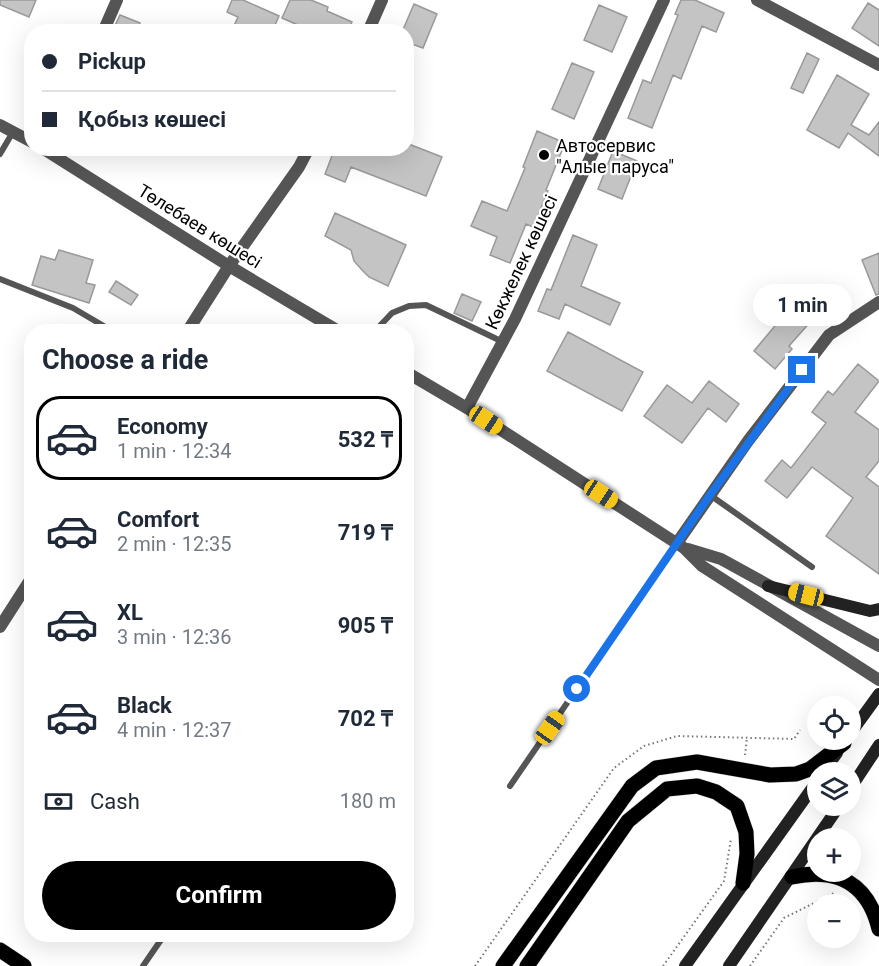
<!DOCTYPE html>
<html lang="en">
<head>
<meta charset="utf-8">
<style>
	:root { --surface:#fff; --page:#f2f2f3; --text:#1f2937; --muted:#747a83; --line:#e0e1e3; --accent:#000 }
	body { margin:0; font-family:Roboto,sans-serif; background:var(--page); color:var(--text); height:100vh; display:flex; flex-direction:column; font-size:22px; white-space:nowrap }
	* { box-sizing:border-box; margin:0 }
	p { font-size:20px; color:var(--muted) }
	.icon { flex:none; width:33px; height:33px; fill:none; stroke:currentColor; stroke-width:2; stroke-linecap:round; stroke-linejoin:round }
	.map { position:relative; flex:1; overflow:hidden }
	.panel { position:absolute; left:24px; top:324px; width:390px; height:618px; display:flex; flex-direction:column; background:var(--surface); border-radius:24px; box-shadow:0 6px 24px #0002 }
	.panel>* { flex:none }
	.hud { position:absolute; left:24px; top:24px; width:390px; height:132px; border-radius:24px; box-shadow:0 6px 24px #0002; display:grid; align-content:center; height:132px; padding:0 18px; background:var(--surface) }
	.controls { position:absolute; left:807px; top:696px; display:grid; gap:12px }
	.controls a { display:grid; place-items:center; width:54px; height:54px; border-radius:50%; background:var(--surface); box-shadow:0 6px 24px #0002; font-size:30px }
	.end { position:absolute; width:27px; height:27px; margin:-14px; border:8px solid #1a73e8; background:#fff; box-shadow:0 0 0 3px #fff }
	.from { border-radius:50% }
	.bubble { position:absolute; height:42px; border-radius:21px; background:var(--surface); box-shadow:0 6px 24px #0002; font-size:20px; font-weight:700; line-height:42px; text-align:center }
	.car { position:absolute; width:18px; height:36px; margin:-18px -9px; border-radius:8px; box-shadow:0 0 4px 2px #0007; background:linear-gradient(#f5c518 24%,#345 0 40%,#f5c518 0 76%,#345 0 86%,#f5c518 0) }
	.hud b { display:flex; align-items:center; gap:21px; height:57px; font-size:22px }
	.hud b+b { border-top:2px solid var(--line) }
	.hud i { width:15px; height:15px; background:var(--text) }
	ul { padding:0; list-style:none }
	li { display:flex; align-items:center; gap:18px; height:84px; margin:0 12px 9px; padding:0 6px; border:3px solid transparent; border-radius:24px }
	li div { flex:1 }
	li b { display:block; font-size:22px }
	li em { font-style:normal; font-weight:700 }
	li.selected { border-color:var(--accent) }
	li>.icon { width:54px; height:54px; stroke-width:1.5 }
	h2 { padding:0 18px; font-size:27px; line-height:72px }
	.pay { display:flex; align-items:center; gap:15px; height:66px; padding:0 18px; font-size:22px }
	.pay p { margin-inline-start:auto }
	.primary-button { display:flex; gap:12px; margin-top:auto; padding:12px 18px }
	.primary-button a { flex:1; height:69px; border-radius:36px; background:var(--accent); color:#fff; font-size:24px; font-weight:700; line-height:69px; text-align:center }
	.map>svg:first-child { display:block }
	.building { fill:#c4c4c4; stroke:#999; stroke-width:1.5 }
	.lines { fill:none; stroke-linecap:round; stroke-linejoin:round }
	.primary-casing { stroke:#dbdbdb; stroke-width:16 }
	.path { stroke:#777; stroke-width:2; stroke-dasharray:1.5 3; stroke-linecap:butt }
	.service { stroke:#555; stroke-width:6 }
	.minor { stroke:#555; stroke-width:12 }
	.tertiary { stroke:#555; stroke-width:12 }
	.secondary { stroke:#222; stroke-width:12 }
	.primary { stroke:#000; stroke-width:15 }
	.route { stroke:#1a73e8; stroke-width:8 }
	.poi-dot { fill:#000; stroke:#fff; stroke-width:2 }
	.labels { text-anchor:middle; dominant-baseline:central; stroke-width:4.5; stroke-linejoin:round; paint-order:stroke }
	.poi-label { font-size:18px; fill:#000; stroke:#fff; text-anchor:start }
	.street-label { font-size:18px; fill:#000; stroke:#fff }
</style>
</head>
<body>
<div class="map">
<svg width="879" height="966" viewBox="0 0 879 966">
	<rect width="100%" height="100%" fill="#fff"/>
	<!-- building -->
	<path class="building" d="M0,0H36L29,17L0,5Z
		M232,0H243L279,16L272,32H231L238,17L227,12Z
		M290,0H311L328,7L327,11L352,22L348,32H314L282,18Z
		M681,0H695L724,13L716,32L702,26L681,79L673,75L652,128L628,118L643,80L651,83L678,15L675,14Z
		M868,3L879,10V46L852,28Z
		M414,4L437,14L423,48L406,42V32H402Z
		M599,5L627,17L612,52L584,40Z
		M120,15L140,23L137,32H112Z
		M807,53L819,59L803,93L791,88Z
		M572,63L594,72L574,119L552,109Z
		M837,75L869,94L851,125L869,135L879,122V156L848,133L839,148L807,130Z
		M537,131L565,143L546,190L548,191L533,227L526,224L510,263L490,255L497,237L471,226L482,201L507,211L525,168L523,167Z
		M406,143L442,157L426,196L351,167L345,182L325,174L335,148H406Z
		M613,151L637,161L622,199L598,189Z
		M335,213L406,245L388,286L369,277L362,270L354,261L351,250L325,236Z
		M573,235L597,245L581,286L620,303L610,325L565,304L559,319L538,311L547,289L551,290Z
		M59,250L93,260L86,283L95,285L89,303L32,285L41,256L55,260Z
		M879,253V294L876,295L862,260Z
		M116,281L138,295L131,305L109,292Z
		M799,293L820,311L789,346L792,349L775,369L754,351L784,315L782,313Z
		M462,294L481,302L472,321L454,313Z
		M568,332L643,372L622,411L547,371Z
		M858,364L879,381L855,412L879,430V461L866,477L879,487V574L826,536L853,498L812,467L787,498L765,481L782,460L791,468L826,423L812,412L828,391L833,395Z
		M709,381L739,404L726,422L708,408L682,443L644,416L667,385L692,403Z"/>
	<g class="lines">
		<defs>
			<path id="primary" d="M792,877C837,867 868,883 879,929
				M0,950L24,966
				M503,966L632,786L656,768L697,762L770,775L796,774L810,769L844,743
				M527,966L628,821L667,789L697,786L716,792L737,806L746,832L747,854L743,883"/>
		</defs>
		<!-- primary casing -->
		<use href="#primary" class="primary-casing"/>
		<!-- path -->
		<path class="path" d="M745,755L747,738
			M475,966L614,768L644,746L677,736L794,739L800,730
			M663,966L724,881L731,839
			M750,966L784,918L836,892"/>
		<!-- service -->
		<path class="service" d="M0,154L13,132
			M0,279L73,308L114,332
			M374,332L392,313L409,306L426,305L503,342
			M710,495L812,567
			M510,786L677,543
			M143,966L165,934"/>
		<!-- minor -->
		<path class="minor" d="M757,0L879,65
			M103,32L117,0
			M368,32L382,0
			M187,332L229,266L299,167L309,148
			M467,408L515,319L664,0
			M677,543L748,441L829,335L879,302
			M0,627L32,577"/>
		<!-- tertiary -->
		<path class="tertiary" d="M0,125L32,142
			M42,148L229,266L340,332
			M406,372L467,408L684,548L702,566L879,680
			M688,549L721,559L879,646"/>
		<!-- secondary -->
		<path class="secondary" d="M768,586L870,611L879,609
			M850,734L879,694
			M823,772L837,753
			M850,789L879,745
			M685,966L818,780
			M729,966L839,806"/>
		<!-- primary -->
		<use href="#primary" class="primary"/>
	</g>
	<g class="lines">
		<!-- route -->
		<path class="route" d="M577,689L710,495L802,370"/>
	</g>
	<!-- markers -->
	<circle class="poi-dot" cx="544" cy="155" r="6"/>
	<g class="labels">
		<!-- poi labels -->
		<g class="poi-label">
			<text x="556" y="145">Автосервис<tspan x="556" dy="21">"Алые паруса"</tspan></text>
		</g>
		<!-- street labels -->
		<g class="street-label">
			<text transform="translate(200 226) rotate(32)">Төлебаев көшесі</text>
			<text transform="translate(521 262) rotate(-65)">Көкжелек көшесі</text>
		</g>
	</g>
</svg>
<div class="controls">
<a><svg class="icon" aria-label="locate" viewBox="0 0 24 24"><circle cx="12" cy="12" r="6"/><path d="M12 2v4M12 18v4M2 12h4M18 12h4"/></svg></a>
<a><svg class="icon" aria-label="layers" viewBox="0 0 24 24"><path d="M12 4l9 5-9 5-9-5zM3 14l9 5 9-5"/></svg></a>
<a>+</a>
<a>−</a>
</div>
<i class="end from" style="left:577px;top:689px"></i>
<i class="end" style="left:802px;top:370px"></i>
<div class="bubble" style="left:753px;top:284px;width:99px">1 min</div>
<i class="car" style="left:486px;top:420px;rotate:123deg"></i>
<i class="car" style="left:601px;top:494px;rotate:123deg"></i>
<i class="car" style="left:806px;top:595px;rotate:284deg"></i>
<i class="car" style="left:550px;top:728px;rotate:35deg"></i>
<div class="hud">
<b><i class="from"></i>Pickup</b>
<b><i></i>Қобыз көшесі</b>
</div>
<section class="panel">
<h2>Choose a ride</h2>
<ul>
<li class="selected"><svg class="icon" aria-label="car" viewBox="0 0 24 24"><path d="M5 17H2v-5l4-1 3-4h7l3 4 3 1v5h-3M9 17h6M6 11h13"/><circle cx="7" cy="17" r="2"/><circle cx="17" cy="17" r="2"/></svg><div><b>Economy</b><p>1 min · 12:34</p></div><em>532 ₸</em></li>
<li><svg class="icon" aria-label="car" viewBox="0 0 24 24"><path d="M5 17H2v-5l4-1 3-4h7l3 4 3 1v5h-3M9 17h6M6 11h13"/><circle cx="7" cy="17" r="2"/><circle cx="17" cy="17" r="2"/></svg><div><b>Comfort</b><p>2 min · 12:35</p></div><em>719 ₸</em></li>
<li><svg class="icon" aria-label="car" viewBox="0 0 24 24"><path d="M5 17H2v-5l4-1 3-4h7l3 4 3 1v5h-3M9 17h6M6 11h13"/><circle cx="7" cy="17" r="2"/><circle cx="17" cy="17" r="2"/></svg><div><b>XL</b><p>3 min · 12:36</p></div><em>905 ₸</em></li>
<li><svg class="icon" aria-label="car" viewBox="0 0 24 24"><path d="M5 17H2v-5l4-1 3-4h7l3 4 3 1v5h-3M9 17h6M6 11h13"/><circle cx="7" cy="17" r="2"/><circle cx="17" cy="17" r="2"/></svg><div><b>Black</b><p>4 min · 12:37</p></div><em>702 ₸</em></li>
</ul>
<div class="pay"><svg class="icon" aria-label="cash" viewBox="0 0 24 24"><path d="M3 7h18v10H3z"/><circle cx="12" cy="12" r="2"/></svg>Cash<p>180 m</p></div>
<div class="primary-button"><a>Confirm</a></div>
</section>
</div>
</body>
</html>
